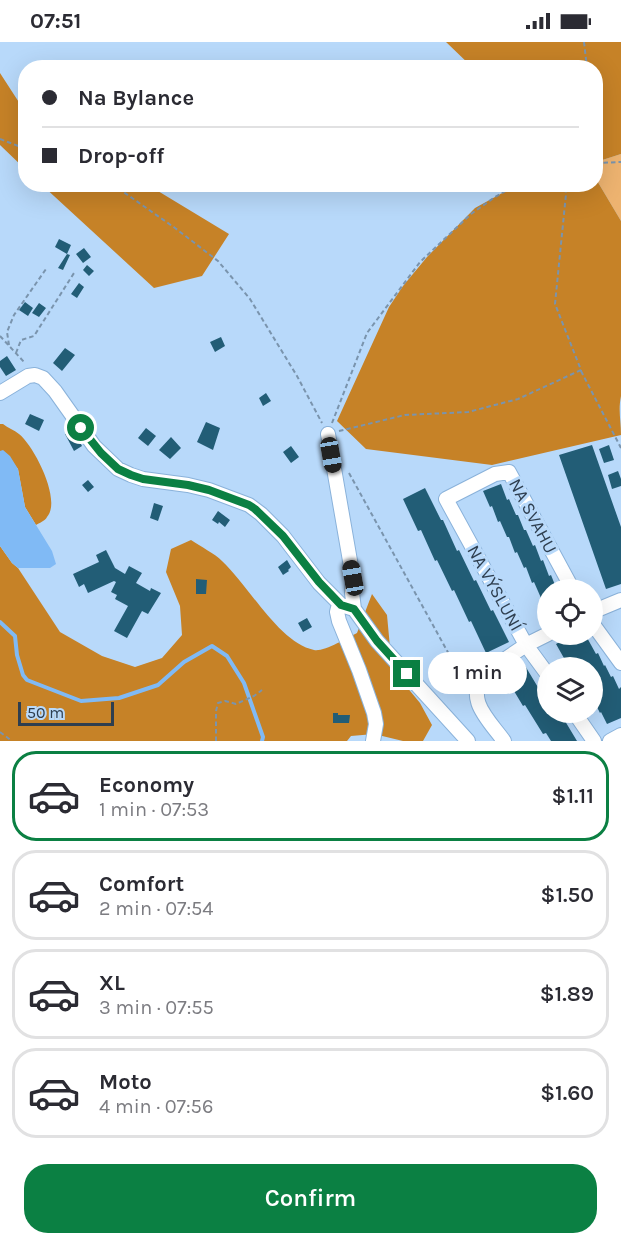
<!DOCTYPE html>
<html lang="en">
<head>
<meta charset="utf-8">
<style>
	:root { --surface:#fff; --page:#f2f2f3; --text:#2b2b33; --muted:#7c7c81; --line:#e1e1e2; --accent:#0b8043 }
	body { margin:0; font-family:Karla,sans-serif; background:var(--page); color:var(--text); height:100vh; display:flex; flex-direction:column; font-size:22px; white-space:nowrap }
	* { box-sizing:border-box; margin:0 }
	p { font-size:20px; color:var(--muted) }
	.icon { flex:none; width:33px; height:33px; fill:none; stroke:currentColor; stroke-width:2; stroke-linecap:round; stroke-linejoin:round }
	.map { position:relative; height:699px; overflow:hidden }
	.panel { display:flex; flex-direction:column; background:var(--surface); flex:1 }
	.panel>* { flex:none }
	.banner { position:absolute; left:18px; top:18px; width:585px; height:132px; border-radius:24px; box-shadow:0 6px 24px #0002; display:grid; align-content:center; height:132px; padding:0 24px; background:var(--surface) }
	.controls { position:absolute; left:537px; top:537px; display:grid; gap:12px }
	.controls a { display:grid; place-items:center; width:66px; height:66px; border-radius:50%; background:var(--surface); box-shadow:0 6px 24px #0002; font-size:30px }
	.scale { position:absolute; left:18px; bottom:15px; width:96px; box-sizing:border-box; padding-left:6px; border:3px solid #2e3e4f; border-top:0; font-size:16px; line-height:21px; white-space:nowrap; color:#2e3e4f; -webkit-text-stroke:4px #b8d9fa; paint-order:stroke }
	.end { position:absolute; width:27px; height:27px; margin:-14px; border:8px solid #0b8043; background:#fff; box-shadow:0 0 0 3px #fff }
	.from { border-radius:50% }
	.bubble { position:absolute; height:42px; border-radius:21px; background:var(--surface); box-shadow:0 6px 24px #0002; font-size:20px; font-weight:600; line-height:42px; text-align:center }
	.car { position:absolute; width:18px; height:36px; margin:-18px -9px; border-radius:8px; box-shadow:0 0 4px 2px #0007; background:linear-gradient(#222 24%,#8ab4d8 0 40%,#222 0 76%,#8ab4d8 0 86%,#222 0) }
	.banner b { display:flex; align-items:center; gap:21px; height:57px; font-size:22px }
	.banner b+b { border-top:2px solid var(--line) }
	.banner i { width:15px; height:15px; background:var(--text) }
	ul { padding:10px 0 0; list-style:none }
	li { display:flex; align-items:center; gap:18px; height:90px; margin:0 12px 9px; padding:0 12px; border:3px solid var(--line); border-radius:24px }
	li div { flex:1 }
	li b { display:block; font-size:22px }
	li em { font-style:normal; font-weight:600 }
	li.current { border-color:var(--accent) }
	li>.icon { width:54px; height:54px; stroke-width:1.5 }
	.button { display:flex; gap:12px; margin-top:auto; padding:12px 24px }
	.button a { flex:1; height:69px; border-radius:24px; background:var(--accent); color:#fff; font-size:24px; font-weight:600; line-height:69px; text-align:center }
	.status { display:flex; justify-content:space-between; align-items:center; height:42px; padding:0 30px; background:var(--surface); direction:ltr }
	.status svg { height:16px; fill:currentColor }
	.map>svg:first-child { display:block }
	.green { fill:#edb370 }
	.forest { fill:#c68227 }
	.water { fill:#80baf5 }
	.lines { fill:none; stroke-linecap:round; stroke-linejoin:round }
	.stream { stroke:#80baf5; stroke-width:4 }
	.building { fill:#225d76 }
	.street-casing { stroke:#8ab2da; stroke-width:16 }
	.path { stroke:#7a94ad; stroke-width:2; stroke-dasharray:4.5 3; stroke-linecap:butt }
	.street { stroke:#fff; stroke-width:14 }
	.route { stroke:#0b8043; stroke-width:8 }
	.labels { text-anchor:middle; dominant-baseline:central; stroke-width:6; stroke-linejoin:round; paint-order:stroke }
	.street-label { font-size:18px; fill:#2e3e4f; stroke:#b8d9fa }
</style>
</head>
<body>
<div class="status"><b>07:51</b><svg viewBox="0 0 49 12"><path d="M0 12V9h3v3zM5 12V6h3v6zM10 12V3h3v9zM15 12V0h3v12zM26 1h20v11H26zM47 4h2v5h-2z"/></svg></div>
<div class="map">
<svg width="621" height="699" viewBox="0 0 621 699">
	<rect width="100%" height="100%" fill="#b8d9fa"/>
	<!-- green -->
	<path class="green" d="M621,112V179L596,137V120Z"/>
	<!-- forest -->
	<path class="forest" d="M446,0H621V112L596,120V26L472,25Z
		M0,31L22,65L25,67V127L0,103Z
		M596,137L621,179V354C618,369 621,378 621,393L492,423L366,407L337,379L389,265L403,244L427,215L475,166L517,143L596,142Z
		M42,143H148L229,192L202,234L154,246Z
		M0,382H3C8,386 14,388 19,392C34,404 62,458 47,475C45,479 39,481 36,483L25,465L18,427L3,409H0Z
		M191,498C201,505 214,511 222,519C249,544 279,601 314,608C324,610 347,596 357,591L372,552L387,573L392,627L420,661L432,683L423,699H403L374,692L351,694L347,699H0V504L12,521L18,526L60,590L102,614L135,625L162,616L182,593L180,564L166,530L171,507Z"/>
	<!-- water -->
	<path class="water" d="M3,408L10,414L18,427L25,465L52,509L56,522L50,526H18L12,521L0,504V409Z"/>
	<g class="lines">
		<!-- stream -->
		<path class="stream" d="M0,580L15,594L17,613L23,633L27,638L81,659L119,656L158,643L184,620L212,604L227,614L244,641L263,695L262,699"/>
	</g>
	<!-- building -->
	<path class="building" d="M59,197L71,203L67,212L55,205Z
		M84,206L91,215L83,221L76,212Z
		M67,212L70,213L63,228L58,226Z
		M87,223L94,229L89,234L83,228Z
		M79,241L84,245L77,256L71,252Z
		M25,260L33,266L28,274L19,268Z
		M39,261L46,266L39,275L32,271Z
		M221,295L225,304L215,310L210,300Z
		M65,306L75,313L62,329L53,321Z
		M7,314L16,328L6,334L0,325V319Z
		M266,351L271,359L263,364L259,356Z
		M30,372L44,378L39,389L25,382Z
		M206,380L220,386L213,408L197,400Z
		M146,386L156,394L148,404L138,396Z
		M73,387L82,404L74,409L65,392Z
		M171,395L181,406L170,417L159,408Z
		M592,403L621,485V542L606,547L559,413Z
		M609,403L614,418L604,421L599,407Z
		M291,404L299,415L291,421L283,410Z
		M618,429L621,437V444L612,447L608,433Z
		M88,438L94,445L88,450L82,443Z
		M501,442L507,458L509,457L516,473H518L524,488H526L533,504L535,503L541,519L543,518L549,534L551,533L557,548H548V566L543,555L541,556L534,540L532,541L526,525L524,526L517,510L515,511L509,495H507L500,479L498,480L492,464L490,465L483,449Z
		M425,446L441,478H443L457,509L459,508L474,539L476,538L491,569L493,568L509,600L486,611L471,579L469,580L454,548L452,549L437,518L435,519L421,488L418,489L403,457Z
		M154,461L163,464L158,479L150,476Z
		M218,469L230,478L225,485L219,480L218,482L212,478Z
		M106,508L115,526L125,532L129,524L142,531L136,541L150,549L151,546L161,551L148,572L142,569L127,596L114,589L128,564L115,557L117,553L111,550L116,540L114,539L88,551L84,542L79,545L73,532L99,520L96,513Z
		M287,518L291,525L288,528L289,529L283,533L278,525Z
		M196,537L207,538L206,552H196Z
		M307,576L312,585L303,590L298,581Z
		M574,592H585L596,612L598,611L604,624L605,623L611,635L613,634L619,647L621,645V676L607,682L601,670L600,671L594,659L592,660V626L569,625L556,602Z
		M524,622L542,652L544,651L548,656V670H557L562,680L565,679L577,699H551L546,691L543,692L525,663L523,664L505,634Z
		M333,671H338V673H350L349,681H333Z"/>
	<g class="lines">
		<defs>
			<path id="street" d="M0,351L28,334L35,333L43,336L55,349L94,404L118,427L131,433L143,437L188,443L209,448L249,463L261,472L283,494L319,541L341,563
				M328,392L353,536L352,551L354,567
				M341,563L354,567L377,599L468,699
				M341,563L338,566L337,570L339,579L359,628L374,671L376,682L373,699
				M592,570L621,558
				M592,581L621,621
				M548,633L526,603L446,457L495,432L509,430L573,548
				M574,670L594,699
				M504,699C488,677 464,657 485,631L526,603L548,592
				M610,699L621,693"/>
		</defs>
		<!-- street casing -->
		<use href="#street" class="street-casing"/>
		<!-- path -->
		<path class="path" d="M584,0L587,26
			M0,97L26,107
			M596,121L621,120
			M112,142L175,186L218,219L250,257L297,334L322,381
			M0,294L25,321
			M9,303L7,290L14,273L46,227
			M16,311L21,298L34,294L74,231
			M581,329L621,406
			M332,381L367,291L420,220L471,172L495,155L518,142
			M339,389L405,373L468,370L518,357L581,328L555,262L566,152L565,142
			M349,431L461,634L466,637
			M0,690L12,699
			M216,699V669L218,661L225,659L236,662L254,654L262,648"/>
		<!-- street -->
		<use href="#street" class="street"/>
	</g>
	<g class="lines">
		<!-- route -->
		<path class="route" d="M81,386L101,411L118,427L131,433L143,437L188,443L209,448L249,463L255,467L283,494L319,540L341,563L354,567L377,599L407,632"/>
	</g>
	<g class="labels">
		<!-- street labels -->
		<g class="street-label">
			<text transform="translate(533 474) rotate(62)">NA SVAHU</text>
			<text transform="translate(495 546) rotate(61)">NA VÝSLUNÍ</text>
		</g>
	</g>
</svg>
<div class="controls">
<a><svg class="icon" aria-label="locate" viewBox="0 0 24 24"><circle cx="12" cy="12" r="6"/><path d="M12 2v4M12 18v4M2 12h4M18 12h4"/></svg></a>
<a><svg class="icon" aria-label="layers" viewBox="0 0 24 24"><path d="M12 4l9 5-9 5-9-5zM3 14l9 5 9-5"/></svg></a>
</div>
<div class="scale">50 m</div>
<i class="end from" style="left:81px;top:386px"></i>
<i class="end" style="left:407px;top:632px"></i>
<div class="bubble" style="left:428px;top:610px;width:99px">1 min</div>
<i class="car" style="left:331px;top:413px;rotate:170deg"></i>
<i class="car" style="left:353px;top:536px;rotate:350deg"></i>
<div class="banner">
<b><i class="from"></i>Na Bylance</b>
<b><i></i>Drop-off</b>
</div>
</div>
<section class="panel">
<ul>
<li class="current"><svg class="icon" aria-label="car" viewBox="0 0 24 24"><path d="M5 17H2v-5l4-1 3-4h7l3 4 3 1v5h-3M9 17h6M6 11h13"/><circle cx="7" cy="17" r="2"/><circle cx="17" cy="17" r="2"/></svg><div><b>Economy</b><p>1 min · 07:53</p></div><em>$1.11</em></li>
<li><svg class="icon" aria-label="car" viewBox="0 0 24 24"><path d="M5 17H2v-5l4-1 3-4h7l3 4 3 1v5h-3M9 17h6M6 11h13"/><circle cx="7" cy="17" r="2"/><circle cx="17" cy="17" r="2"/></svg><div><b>Comfort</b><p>2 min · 07:54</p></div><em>$1.50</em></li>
<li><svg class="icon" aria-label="car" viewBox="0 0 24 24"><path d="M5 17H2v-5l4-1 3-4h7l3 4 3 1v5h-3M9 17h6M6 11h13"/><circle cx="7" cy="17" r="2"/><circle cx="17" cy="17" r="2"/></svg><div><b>XL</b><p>3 min · 07:55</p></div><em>$1.89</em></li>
<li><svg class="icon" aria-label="car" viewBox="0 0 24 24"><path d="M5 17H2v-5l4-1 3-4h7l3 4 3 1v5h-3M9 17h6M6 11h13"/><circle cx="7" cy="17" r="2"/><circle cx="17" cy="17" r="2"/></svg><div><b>Moto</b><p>4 min · 07:56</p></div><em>$1.60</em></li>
</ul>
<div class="button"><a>Confirm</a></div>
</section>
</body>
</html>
